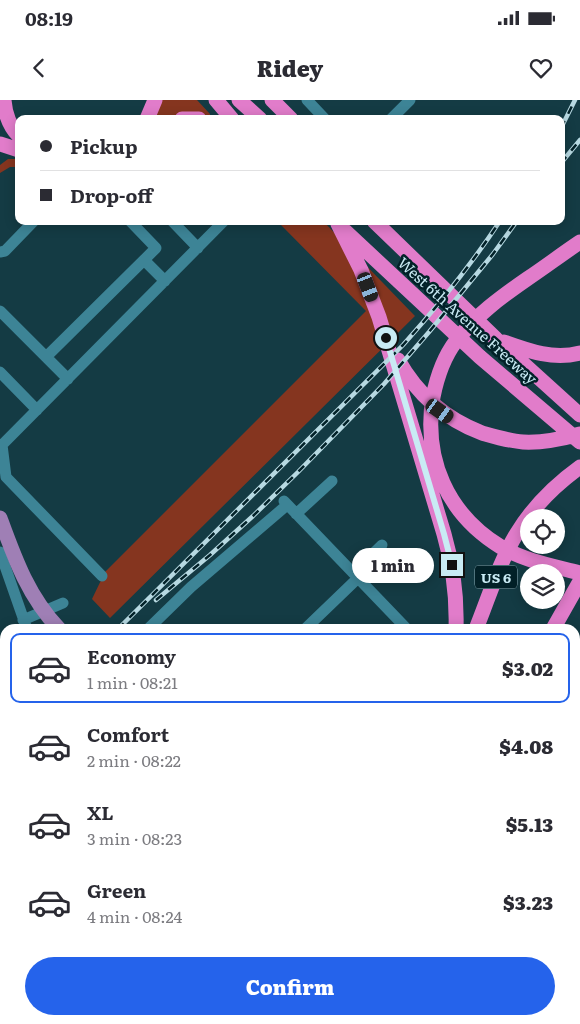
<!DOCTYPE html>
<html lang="en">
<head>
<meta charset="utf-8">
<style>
	:root { --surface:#fff; --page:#f2f2f3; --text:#2b2b33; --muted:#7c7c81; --line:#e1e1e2; --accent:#2563eb }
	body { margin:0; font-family:Literata,serif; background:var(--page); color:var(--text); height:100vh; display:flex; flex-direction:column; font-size:19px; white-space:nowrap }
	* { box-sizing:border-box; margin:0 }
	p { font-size:16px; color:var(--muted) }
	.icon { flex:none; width:28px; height:28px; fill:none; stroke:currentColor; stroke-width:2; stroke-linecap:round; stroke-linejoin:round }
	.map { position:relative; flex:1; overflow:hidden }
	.sheet { position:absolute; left:0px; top:524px; width:580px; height:401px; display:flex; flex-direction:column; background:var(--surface); border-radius:15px 15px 0 0; box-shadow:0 2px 12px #0003 }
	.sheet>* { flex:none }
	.top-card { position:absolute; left:15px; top:15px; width:550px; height:110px; border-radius:10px; box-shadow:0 2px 12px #0003; display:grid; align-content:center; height:110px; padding:0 25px; background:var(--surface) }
	.buttons { position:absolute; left:520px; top:409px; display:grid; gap:10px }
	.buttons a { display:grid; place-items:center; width:45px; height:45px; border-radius:50%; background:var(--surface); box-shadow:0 2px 12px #0003; font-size:25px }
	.end { position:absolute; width:22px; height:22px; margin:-11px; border:6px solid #c9ebf4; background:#111; box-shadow:0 0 0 2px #111 }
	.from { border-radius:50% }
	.bubble { position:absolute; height:35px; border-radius:18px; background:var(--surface); box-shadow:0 2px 12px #0003; font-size:16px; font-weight:800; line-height:35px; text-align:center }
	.car { position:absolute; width:15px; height:30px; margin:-15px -8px; border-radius:6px; box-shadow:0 0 4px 1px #0007; background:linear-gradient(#222 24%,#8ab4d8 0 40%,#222 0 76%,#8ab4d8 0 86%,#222 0) }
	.top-card b { display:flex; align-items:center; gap:18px; height:48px; font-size:19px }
	.top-card b+b { border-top:1px solid var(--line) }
	.top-card i { width:12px; height:12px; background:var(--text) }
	ul { padding:9px 0 0; list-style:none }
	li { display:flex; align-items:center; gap:15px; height:70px; margin:0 10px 8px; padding:0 15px; border:2px solid transparent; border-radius:10px }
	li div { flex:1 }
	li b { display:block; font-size:19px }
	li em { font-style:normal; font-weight:800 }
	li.selected { border-color:var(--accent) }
	li>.icon { width:45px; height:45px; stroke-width:1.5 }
	.cta { display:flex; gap:10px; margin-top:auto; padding:10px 25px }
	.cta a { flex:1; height:58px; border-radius:30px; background:var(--accent); color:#fff; font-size:20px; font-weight:800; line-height:58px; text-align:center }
	.status { display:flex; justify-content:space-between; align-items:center; height:35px; padding:0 25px; background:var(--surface); direction:ltr }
	.status svg { height:14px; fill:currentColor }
	header { display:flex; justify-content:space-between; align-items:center; height:65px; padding:0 25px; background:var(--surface); font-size:22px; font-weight:800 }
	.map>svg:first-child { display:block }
	.green { fill:#85351f }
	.water { fill:#110551 }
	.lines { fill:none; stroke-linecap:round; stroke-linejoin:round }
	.minor { stroke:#3d8496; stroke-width:11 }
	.major { stroke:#9f7fb5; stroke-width:15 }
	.highway { stroke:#e17cca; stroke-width:15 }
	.rail-casing { stroke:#b7d9e2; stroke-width:4.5 }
	.rail { stroke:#022128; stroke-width:2.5; stroke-dasharray:8; stroke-linecap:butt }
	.route { stroke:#c9ebf4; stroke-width:6 }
	.labels { text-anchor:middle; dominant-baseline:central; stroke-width:5; stroke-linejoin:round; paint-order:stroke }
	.shield { fill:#022128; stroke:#8daeb7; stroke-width:1 }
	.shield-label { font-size:14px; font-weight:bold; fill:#c9ebf4 }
	.street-label { font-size:15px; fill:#c9ebf4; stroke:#022128 }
</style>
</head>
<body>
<div class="status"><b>08:19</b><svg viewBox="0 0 49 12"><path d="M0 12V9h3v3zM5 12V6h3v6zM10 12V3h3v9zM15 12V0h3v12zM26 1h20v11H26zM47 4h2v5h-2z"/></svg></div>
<header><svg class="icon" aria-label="back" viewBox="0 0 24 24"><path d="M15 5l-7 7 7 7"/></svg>Ridey<svg class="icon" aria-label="heart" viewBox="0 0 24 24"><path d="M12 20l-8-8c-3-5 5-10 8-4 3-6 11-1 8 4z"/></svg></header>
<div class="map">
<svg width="580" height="924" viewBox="0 0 580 924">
	<rect width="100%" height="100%" fill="#143b44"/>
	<!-- green -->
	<path class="green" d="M157,0H197L210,14V17L194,13L184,14L166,19H151Z
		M8,59H19V67H10L0,73V65Z
		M285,121H323L415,216L110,518L92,499L105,472L366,211L281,125Z
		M580,671V776L575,787V674Z
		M580,840V924H564L565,920H575V842Z
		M451,920H533L532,924H455Z"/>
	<!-- water -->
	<path class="water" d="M580,776V840L575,842V787Z"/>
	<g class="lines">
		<!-- minor -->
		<path class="minor" d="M307,0L325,19
			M391,19L410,0
			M130,121L156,148L144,160
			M172,121L198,148
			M0,152L5,151L34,121
			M0,211L68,279
			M46,257L144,160L165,181
			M0,272L37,310
			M284,401L407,529
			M296,414L332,381
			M0,452L27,529
			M353,473L382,445
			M102,476L6,377L2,345L224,121
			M23,520L63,503
			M148,529L191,487L287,405
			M305,529L358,478
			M0,555L5,551
			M0,683L5,678
			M0,732L5,737
			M0,815L5,820
			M0,900L5,905
			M19,920L23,924
			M223,920L227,924
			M4,924L8,920
			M263,924L267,920"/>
		<!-- major -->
		<path class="major" d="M0,418C15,459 28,496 59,529
			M435,920L439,924
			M177,924L181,920"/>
		<!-- highway -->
		<path class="highway" d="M4,0C5,13 9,26 19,36
			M216,0L232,19
			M239,0L260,19
			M272,0L291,19
			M147,19L155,0
			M182,19H199
			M0,44L19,50
			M374,121L496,239L580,315
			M338,124L361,170L379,217L444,434C453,465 457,497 456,529
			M345,131L480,257L580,342
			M580,142C562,154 545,167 527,179C501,197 475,216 456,241C443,258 437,277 433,297C423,359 447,414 501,447C525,461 553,466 580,473
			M504,242C529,251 553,260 580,253
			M398,260C417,294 445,319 482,333C496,337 509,341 523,342C542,343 562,339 580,334
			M476,529C489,497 499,463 517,433C533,407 555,385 580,367
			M553,529L579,483
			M575,564L580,554
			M575,624L580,617
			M319,924L321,920
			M337,924L340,920
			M368,924L371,920"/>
		<defs>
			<path id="rail" d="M561,28L575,0
				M561,63L580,40
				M156,500L210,455L253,416L298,372L384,284L429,232L493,154L517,121
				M118,529L403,245C438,206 471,165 500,121
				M0,647L5,642
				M0,658L5,653"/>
		</defs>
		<!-- rail casing -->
		<use href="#rail" class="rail-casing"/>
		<!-- rail -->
		<use href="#rail" class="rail"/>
	</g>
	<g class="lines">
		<!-- route -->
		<path class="route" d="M386,238L444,434L452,465"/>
	</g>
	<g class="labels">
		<!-- shield labels -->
		<rect class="shield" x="475" y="465.5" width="42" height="23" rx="4"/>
		<g class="shield-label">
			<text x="496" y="477">US 6</text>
		</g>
		<!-- street labels -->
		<g class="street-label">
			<text transform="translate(468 220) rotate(42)">West 6th Avenue Freeway</text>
		</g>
	</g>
</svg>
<div class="buttons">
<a><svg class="icon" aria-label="locate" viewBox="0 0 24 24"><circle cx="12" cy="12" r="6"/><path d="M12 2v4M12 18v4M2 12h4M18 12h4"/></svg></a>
<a><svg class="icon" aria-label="layers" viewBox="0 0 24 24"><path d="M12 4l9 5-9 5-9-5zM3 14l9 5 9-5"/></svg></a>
</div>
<i class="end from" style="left:386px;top:238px"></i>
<i class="end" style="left:452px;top:465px"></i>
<div class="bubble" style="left:352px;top:448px;width:82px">1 min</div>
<i class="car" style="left:368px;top:187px;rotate:159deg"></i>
<i class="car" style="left:440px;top:311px;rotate:125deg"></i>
<div class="top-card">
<b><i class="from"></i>Pickup</b>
<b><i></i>Drop-off</b>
</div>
<section class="sheet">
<ul>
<li class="selected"><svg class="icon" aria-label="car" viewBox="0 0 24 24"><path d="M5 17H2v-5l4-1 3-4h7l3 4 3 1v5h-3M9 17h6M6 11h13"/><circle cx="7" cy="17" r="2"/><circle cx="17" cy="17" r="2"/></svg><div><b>Economy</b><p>1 min · 08:21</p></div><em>$3.02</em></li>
<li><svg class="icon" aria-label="car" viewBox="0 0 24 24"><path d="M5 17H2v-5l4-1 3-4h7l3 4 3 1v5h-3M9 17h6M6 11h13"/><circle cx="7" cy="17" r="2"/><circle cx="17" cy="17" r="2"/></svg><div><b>Comfort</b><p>2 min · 08:22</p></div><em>$4.08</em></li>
<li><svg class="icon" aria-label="car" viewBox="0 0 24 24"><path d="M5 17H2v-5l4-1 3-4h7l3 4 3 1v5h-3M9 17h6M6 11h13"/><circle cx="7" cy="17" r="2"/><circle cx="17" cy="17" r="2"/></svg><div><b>XL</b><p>3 min · 08:23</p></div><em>$5.13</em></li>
<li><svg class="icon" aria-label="car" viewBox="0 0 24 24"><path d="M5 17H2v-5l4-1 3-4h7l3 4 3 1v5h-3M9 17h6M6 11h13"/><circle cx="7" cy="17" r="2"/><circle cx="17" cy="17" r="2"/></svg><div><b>Green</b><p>4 min · 08:24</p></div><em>$3.23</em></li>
</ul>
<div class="cta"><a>Confirm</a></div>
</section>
</div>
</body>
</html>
